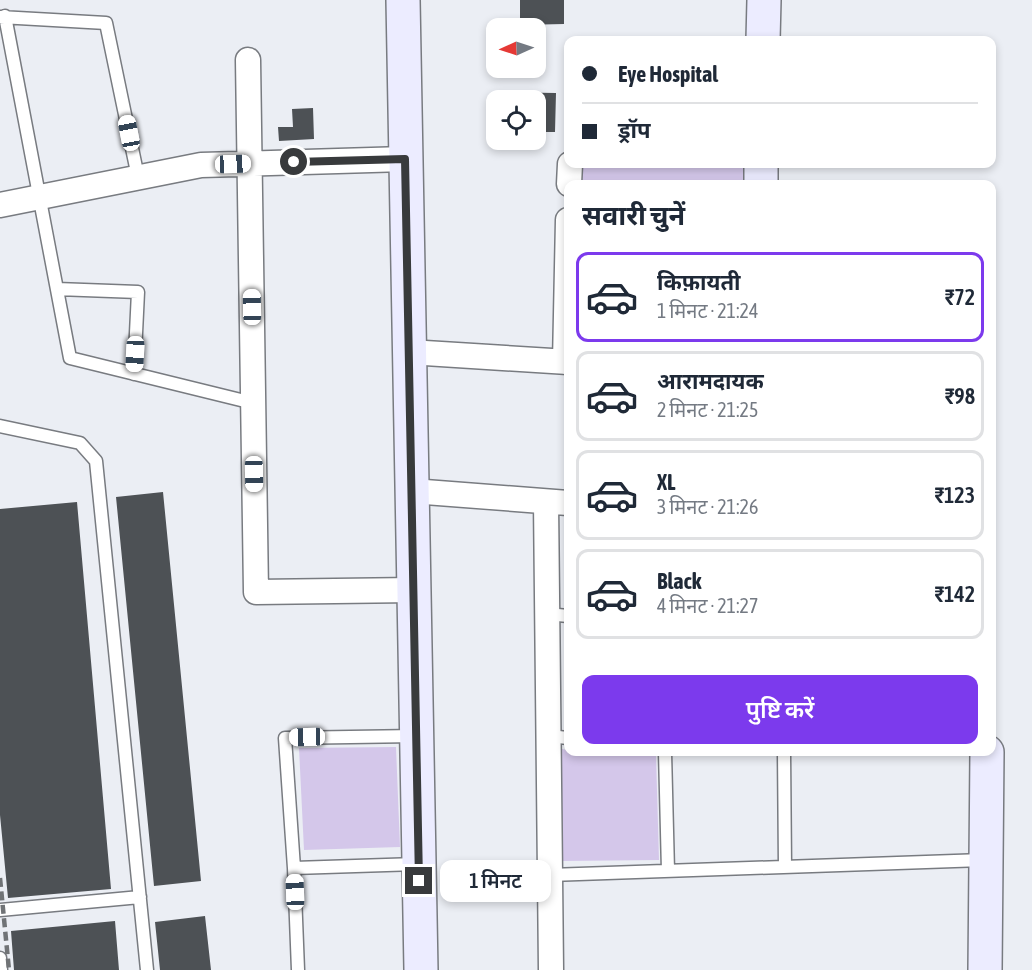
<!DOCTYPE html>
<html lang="hi">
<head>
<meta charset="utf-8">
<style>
	:root { --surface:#fff; --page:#f2f2f3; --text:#1f2937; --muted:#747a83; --line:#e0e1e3; --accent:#7c3aed }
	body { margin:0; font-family:"Asap Condensed","Noto Sans Devanagari",sans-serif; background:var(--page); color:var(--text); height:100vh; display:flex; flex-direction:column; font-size:22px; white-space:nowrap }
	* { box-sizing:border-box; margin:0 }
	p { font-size:20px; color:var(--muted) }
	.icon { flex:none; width:33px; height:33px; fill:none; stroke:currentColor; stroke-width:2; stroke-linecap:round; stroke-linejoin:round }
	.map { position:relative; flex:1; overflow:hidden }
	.drawer { position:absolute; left:564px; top:180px; width:432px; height:576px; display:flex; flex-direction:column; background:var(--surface); border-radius:12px; box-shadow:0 3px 9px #0003 }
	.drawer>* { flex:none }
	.top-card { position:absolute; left:564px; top:36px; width:432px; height:132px; border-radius:12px; box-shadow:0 3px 9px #0003; display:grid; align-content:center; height:132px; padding:0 18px; background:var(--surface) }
	.needle { width:39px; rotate:267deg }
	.tools { position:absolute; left:486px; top:18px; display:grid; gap:12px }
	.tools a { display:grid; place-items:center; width:60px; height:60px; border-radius:12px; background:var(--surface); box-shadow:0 3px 9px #0003; font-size:30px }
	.end { position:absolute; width:27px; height:27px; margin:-14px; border:8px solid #383a3c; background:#fff; box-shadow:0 0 0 3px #fff }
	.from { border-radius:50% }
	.bubble { position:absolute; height:42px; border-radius:12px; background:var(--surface); box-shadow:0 3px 9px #0003; font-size:20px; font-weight:600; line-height:42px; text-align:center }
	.car { position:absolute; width:18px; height:36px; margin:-18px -9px; border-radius:8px; box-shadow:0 0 4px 2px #0007; background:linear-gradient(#fff 24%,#345 0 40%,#fff 0 76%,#345 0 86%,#fff 0) }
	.top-card b { display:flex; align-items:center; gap:21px; height:57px; font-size:22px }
	.top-card b+b { border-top:2px solid var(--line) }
	.top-card i { width:15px; height:15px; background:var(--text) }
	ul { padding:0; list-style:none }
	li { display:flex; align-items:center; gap:18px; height:90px; margin:0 12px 9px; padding:0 6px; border:3px solid var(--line); border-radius:12px }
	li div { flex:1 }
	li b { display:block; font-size:22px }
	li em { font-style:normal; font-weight:600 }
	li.selected { border-color:var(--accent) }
	li>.icon { width:54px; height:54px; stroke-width:1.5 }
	h2 { padding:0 18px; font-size:27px; line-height:72px }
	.primary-button { display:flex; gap:12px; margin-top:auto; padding:12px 18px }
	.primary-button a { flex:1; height:69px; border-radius:12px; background:var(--accent); color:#fff; font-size:24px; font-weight:600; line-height:69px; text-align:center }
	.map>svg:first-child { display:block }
	.green { fill:#d4c7ea }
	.building { fill:#4d5155 }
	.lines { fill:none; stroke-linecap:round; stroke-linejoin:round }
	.lane-casing { stroke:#787b80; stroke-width:15 }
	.street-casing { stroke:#787b80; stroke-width:27 }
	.secondary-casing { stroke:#787b80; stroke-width:36 }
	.lane { stroke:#fff; stroke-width:12 }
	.street { stroke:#fff; stroke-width:24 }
	.secondary { stroke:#ececff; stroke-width:33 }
	.rail { stroke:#707376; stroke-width:4.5; stroke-dasharray:9 4.5; stroke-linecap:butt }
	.route { stroke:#383a3c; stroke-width:8 }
</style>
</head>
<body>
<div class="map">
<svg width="1032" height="970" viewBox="0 0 1032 970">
	<rect width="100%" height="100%" fill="#ebeef4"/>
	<!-- green -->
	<path class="green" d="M580,164H746V184H580Z
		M396,747L400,847L304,850L299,748Z
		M562,749L568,750V752L656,755L659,860L562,861Z"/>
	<!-- building -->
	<path class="building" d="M520,0H564V24L520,25Z
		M497,92L556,93L555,132H536V100H496Z
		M313,108L314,139L279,141L278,127H293L292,109Z
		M163,492L201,881L154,886L116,497Z
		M77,502L111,889L8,898L0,815V509Z
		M205,916L211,970H160L155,922Z
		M115,921L119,970H14L11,931Z"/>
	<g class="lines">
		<defs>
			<path id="lane" d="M5,16L70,358L253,403
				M0,17L106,23L138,177
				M57,289L138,292L134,374
				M0,426L80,443L96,461L147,970
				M547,614L568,616
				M416,736L285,738L294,868L417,864
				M548,736L568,738
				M665,752L668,871
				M784,752L785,867
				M294,868L298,970
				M550,875L983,860
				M0,910L140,897
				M0,958L1,970"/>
			<path id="street" d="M248,60L256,592L414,590
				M569,184L570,164
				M0,205L201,165L405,159
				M409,352L568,362
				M565,362L568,220
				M412,491L568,503
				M546,502L551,970"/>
			<path id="secondary" d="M403,0L421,970
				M763,40L764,0
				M761,184V164
				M985,970L987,752"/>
		</defs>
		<!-- lane casing -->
		<use href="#lane" class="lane-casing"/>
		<!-- street casing -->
		<use href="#street" class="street-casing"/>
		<!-- secondary casing -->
		<use href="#secondary" class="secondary-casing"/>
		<!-- lane -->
		<use href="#lane" class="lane"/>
		<!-- street -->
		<use href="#street" class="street"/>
		<!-- secondary -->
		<use href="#secondary" class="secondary"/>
		<!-- rail -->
		<path class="rail" d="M0,878L9,970"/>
	</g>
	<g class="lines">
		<!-- route -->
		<path class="route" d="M294,162L405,159L419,881"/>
	</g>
</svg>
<div class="tools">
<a><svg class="needle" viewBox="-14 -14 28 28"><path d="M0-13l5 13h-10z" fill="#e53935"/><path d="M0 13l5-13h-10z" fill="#747a83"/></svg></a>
<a><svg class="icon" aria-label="locate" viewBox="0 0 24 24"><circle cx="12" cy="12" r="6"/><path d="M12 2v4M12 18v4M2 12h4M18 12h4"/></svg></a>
</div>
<i class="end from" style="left:294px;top:162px"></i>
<i class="end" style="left:419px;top:881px"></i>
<div class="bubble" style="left:440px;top:860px;width:111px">1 मिनट</div>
<i class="car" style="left:129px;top:133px;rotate:349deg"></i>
<i class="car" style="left:233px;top:164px;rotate:88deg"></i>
<i class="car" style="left:252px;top:307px;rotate:359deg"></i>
<i class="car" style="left:135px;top:354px;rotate:183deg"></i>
<i class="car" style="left:254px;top:474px;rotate:179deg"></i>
<i class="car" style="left:307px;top:737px;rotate:269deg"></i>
<i class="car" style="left:295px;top:892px;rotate:358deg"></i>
<div class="top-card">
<b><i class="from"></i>Eye Hospital</b>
<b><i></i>ड्रॉप</b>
</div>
<section class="drawer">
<h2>सवारी चुनें</h2>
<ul>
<li class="selected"><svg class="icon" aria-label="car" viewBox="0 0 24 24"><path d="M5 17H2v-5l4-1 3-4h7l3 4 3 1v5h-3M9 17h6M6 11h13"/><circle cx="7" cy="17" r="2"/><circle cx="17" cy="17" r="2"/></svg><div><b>किफ़ायती</b><p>1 मिनट · 21:24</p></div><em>₹72</em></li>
<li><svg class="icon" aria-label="car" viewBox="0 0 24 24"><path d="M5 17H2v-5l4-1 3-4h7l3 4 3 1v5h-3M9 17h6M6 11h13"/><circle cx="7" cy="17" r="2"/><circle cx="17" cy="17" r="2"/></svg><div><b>आरामदायक</b><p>2 मिनट · 21:25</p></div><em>₹98</em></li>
<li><svg class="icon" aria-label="car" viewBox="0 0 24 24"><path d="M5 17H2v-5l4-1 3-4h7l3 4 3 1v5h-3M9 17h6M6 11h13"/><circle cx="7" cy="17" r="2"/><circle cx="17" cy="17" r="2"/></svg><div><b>XL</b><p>3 मिनट · 21:26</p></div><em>₹123</em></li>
<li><svg class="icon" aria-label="car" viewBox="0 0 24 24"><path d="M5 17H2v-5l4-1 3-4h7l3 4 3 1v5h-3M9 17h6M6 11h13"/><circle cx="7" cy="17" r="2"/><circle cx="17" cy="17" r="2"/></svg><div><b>Black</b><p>4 मिनट · 21:27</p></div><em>₹142</em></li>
</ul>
<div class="primary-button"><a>पुष्टि करें</a></div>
</section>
</div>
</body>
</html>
